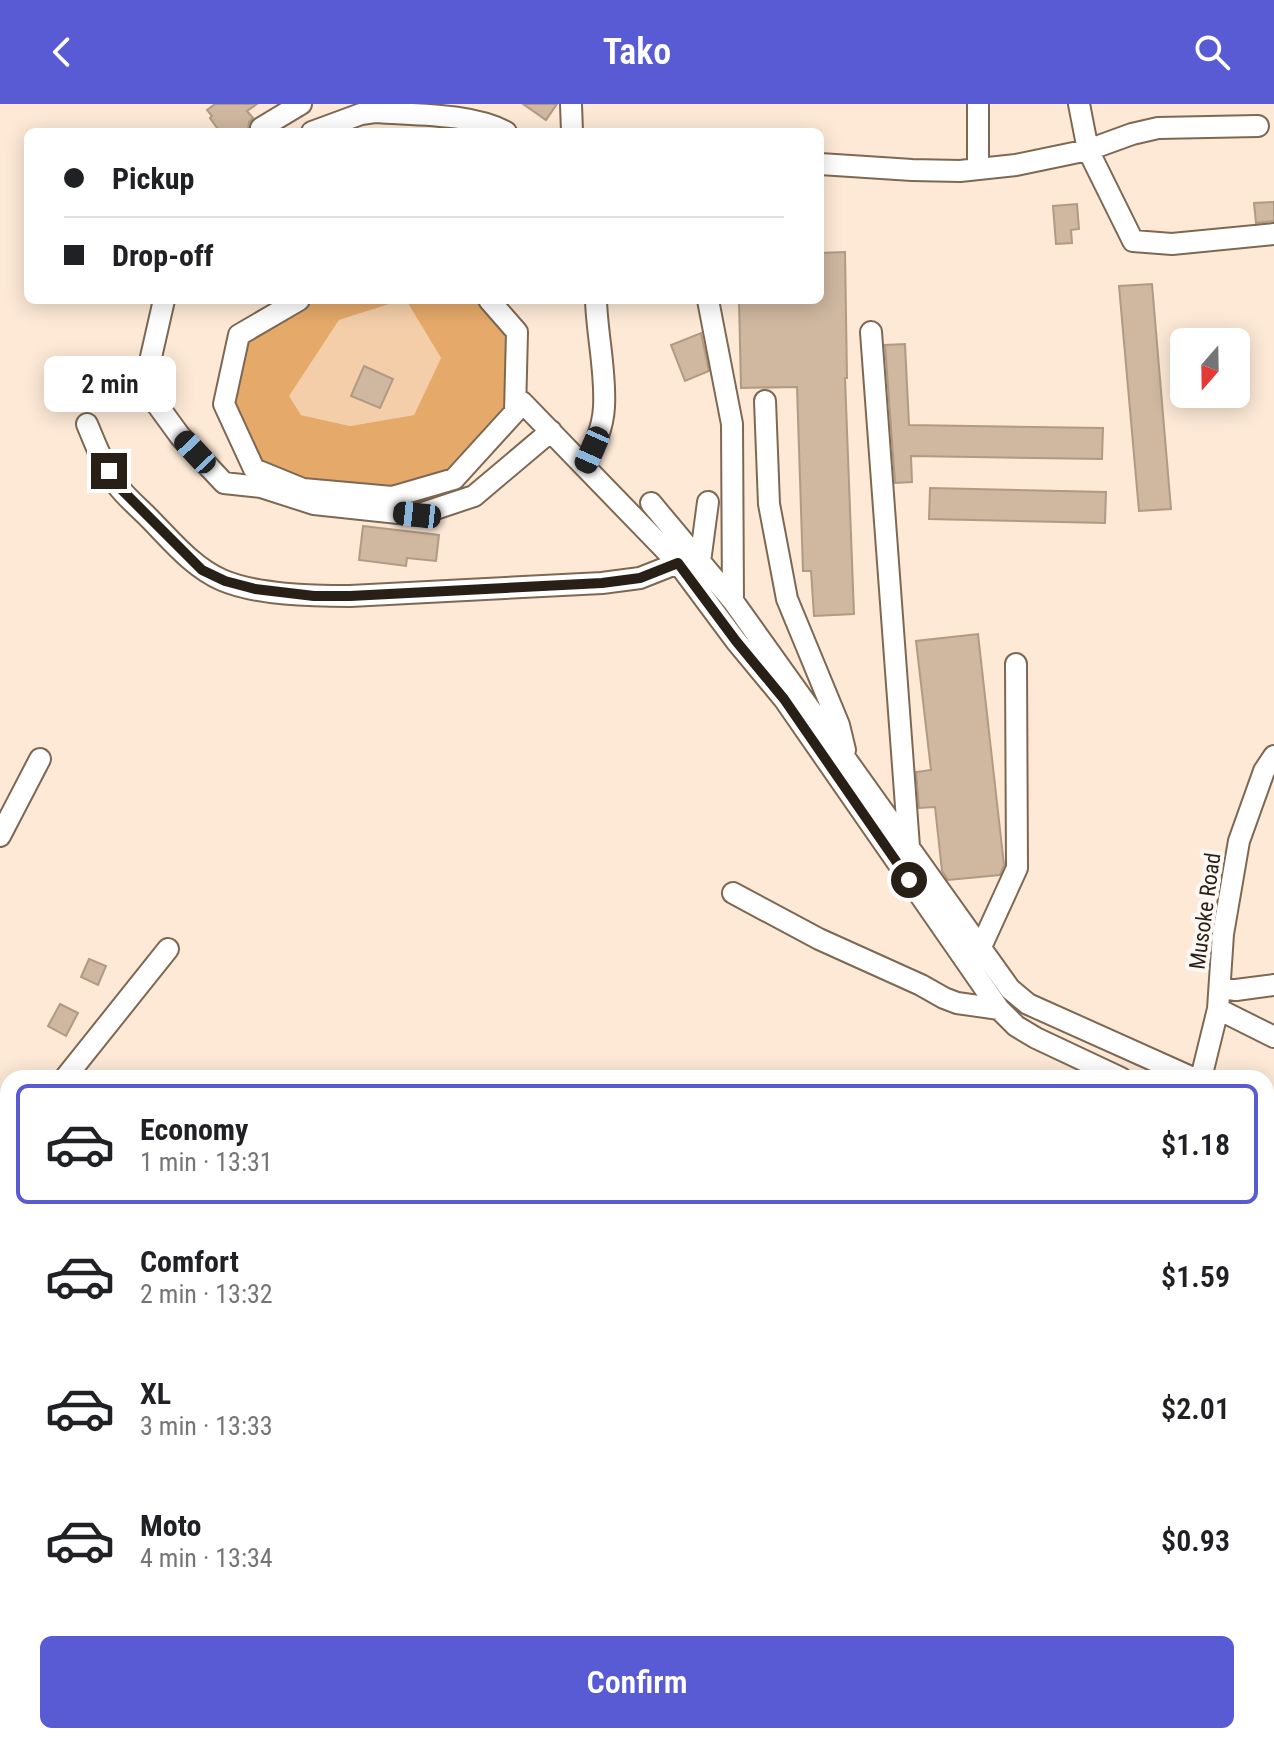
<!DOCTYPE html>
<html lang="en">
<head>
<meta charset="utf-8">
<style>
	:root { --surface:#fff; --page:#f6f6f6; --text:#202124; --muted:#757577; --line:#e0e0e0; --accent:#585bd3 }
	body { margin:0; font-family:"Roboto Condensed",sans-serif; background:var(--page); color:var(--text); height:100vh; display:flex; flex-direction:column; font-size:30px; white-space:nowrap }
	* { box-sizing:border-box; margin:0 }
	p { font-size:26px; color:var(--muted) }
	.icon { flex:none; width:44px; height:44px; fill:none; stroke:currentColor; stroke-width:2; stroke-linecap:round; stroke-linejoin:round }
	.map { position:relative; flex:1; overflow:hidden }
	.side { position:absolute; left:0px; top:966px; width:1274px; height:674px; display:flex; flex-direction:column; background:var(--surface); border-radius:24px 24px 0 0; box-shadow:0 4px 20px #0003 }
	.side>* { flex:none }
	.top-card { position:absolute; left:24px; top:24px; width:800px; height:176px; border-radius:12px; box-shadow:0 4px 20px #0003; display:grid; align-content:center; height:176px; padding:0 40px; background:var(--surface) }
	.needle { width:52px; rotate:200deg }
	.controls { position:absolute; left:1170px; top:224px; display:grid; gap:16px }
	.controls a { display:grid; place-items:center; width:80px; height:80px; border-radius:12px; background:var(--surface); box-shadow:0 4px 20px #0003; font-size:40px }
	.end { position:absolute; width:36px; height:36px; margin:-18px; border:10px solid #281f16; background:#fff; box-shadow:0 0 0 4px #fff }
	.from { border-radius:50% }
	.bubble { position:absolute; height:56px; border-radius:12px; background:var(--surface); box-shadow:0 4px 20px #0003; font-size:26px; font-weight:600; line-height:56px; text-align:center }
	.car { position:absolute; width:24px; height:48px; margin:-24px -12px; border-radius:10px; box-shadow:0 0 6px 2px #0007; background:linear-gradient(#222 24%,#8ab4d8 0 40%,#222 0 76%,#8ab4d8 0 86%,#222 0) }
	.top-card b { display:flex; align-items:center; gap:28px; height:76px; font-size:30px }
	.top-card b+b { border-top:2px solid var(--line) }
	.top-card i { width:20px; height:20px; background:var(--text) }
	ul { padding:14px 0 0; list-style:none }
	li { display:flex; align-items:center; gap:24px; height:120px; margin:0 16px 12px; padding:0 24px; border:4px solid transparent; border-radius:12px }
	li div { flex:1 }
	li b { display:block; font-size:30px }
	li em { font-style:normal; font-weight:600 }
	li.on { border-color:var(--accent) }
	li>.icon { width:72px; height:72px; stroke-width:1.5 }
	.button { display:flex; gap:16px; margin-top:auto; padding:16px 40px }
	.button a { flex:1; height:92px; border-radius:12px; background:var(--accent); color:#fff; font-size:32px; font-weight:600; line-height:92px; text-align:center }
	header { display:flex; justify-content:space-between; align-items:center; height:104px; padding:0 40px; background:var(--accent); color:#fff; font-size:36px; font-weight:600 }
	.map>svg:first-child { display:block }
	.green { fill:#f4cea9 }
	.forest { fill:#e5a96a }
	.building { fill:#cfb7a0; stroke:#b09a83; stroke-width:2 }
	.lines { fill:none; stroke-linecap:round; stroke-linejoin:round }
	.minor-casing { stroke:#7d6853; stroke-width:24 }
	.major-casing { stroke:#7d6853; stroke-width:30 }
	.minor { stroke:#fff; stroke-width:20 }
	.major { stroke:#fff; stroke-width:26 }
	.route { stroke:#281f16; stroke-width:10 }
	.labels { text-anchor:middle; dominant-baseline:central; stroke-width:8; stroke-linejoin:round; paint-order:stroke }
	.street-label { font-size:22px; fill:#281f16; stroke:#fef9f5 }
</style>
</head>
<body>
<header><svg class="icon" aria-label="back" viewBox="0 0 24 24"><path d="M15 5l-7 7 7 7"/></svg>Tako<svg class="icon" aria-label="search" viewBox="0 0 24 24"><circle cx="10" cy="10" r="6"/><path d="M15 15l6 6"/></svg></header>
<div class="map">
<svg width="1274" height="1639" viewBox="0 0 1274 1639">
	<rect width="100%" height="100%" fill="#fde9d6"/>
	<!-- green -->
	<path class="green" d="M402,196H406L441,254L414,311L350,322L301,311L288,292L339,216Z"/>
	<!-- forest -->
	<path class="forest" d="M299,196H402L339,216L289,292L301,311L350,322L414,311L441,254L406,196H489L517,228L515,308L454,375L392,393L254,365L224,300L239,231Z"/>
	<!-- building -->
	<path class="building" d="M215,0H257L247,7L253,14L249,18L248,25L245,28H220L210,14L212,12L207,6Z
		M523,0H557L546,16Z
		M1274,98V117L1256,119L1254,99Z
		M1077,100L1079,125L1071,126L1072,139L1056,140L1053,102Z
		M845,148L847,274H845L854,510L814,512L811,467H803L797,283L741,284L739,196H820V149Z
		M1152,180L1171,405L1139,407L1119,182Z
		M701,229L709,267L685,277L671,241Z
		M905,240L909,321L1103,324L1102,355L911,352L912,378L895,379L885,241Z
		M364,262L393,275L380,304L351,292Z
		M84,266H126L127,296L84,297Z
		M930,384L1106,388L1105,419L929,415Z
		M363,422L439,431L436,457L407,454L406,462L359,456Z
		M978,530L1004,761L1000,771L948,776L942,767L935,703L919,704L916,668L931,666L916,537Z
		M89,855L106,862L98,881L81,873Z
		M60,900L78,909L66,932L48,922Z"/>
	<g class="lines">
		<defs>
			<path id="minor" d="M571,0L572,28
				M1079,0L1088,46L1133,137L1172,140L1274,130
				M261,24L301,0
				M312,28L361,10L375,8C414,11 471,9 506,28
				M820,60L912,66L960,67L1016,61L1088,46L1132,30L1158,24L1258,22
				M978,65V0
				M164,196L151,253L153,295L180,332L224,379L261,383L314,400L417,411L474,392L551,327
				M299,196L239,231L224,300L254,365L303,385L392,393L454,375L515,308L517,228L489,196
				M708,196L732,320L733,497
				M871,228L909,743
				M765,297L769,400L787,495L839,621L845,646
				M522,298L678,459L736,537L784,595L999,905L1016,922L1036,934L1121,974
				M87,320C96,342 104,362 117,381C125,392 137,402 147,412C170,435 192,463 222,476C257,491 312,492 350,492L602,479L640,474L678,459
				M585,362C594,343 603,324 604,303C606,267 597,231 596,196
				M651,399L733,497L1010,885L1028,900L1193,974
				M700,458L708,398
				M0,732L40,655
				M733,789L819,835L921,881L944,894L957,899L999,905
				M980,845L1017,764L1016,560
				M1220,884L1236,886L1274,881
				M1218,905L1274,933
				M65,974L168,845
				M1201,974L1218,905L1223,830L1239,737L1264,667L1274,652
				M0,1047L8,1039
				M1266,1084L1274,1090
				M0,1090L8,1093
				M1266,1253L1274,1240
				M1179,1632V1639
				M20,1639L29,1632
				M801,1639L818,1632
				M1041,1639L1060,1632"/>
			<path id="major" d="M0,1368L8,1374
				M285,1632L292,1639"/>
		</defs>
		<!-- minor casing -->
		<use href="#minor" class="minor-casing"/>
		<!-- major casing -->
		<use href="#major" class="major-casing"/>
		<!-- minor -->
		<use href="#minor" class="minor"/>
		<!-- major -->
		<use href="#major" class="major"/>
	</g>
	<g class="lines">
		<!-- route -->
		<path class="route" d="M109,367L119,383L202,466L225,477L255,485L314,492H350L602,479L640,474L678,459L736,537L784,595L909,776"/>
	</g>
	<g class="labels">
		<!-- street labels -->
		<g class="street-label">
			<text transform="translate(1205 807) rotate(-82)">Musoke Road</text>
		</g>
	</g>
</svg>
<div class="controls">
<a><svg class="needle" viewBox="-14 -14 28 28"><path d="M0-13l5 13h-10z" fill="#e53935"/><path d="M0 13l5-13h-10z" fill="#757577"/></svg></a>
</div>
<i class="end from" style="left:909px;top:776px"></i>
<i class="end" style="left:109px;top:367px"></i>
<div class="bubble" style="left:44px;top:252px;width:132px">2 min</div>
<i class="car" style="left:592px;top:346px;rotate:204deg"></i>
<i class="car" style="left:195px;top:348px;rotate:317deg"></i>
<i class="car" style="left:417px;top:411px;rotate:276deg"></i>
<div class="top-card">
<b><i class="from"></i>Pickup</b>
<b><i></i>Drop-off</b>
</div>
<section class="side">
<ul>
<li class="on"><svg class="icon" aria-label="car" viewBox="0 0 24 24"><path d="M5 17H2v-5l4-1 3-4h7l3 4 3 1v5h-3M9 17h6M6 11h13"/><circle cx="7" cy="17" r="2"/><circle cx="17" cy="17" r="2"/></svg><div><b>Economy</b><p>1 min · 13:31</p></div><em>$1.18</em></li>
<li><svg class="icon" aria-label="car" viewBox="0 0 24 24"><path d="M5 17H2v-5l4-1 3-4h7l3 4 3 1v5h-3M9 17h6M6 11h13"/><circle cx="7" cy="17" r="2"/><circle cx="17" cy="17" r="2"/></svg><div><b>Comfort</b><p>2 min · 13:32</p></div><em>$1.59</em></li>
<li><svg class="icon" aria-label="car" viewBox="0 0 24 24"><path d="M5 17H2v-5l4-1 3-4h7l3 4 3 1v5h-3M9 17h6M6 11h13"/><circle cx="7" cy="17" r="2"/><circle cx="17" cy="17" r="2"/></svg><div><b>XL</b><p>3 min · 13:33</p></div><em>$2.01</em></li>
<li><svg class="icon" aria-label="car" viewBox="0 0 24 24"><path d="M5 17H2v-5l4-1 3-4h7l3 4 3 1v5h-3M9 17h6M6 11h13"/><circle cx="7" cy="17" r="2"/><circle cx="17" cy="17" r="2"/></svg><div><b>Moto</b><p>4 min · 13:34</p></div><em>$0.93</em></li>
</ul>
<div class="button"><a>Confirm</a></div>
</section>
</div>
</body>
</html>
